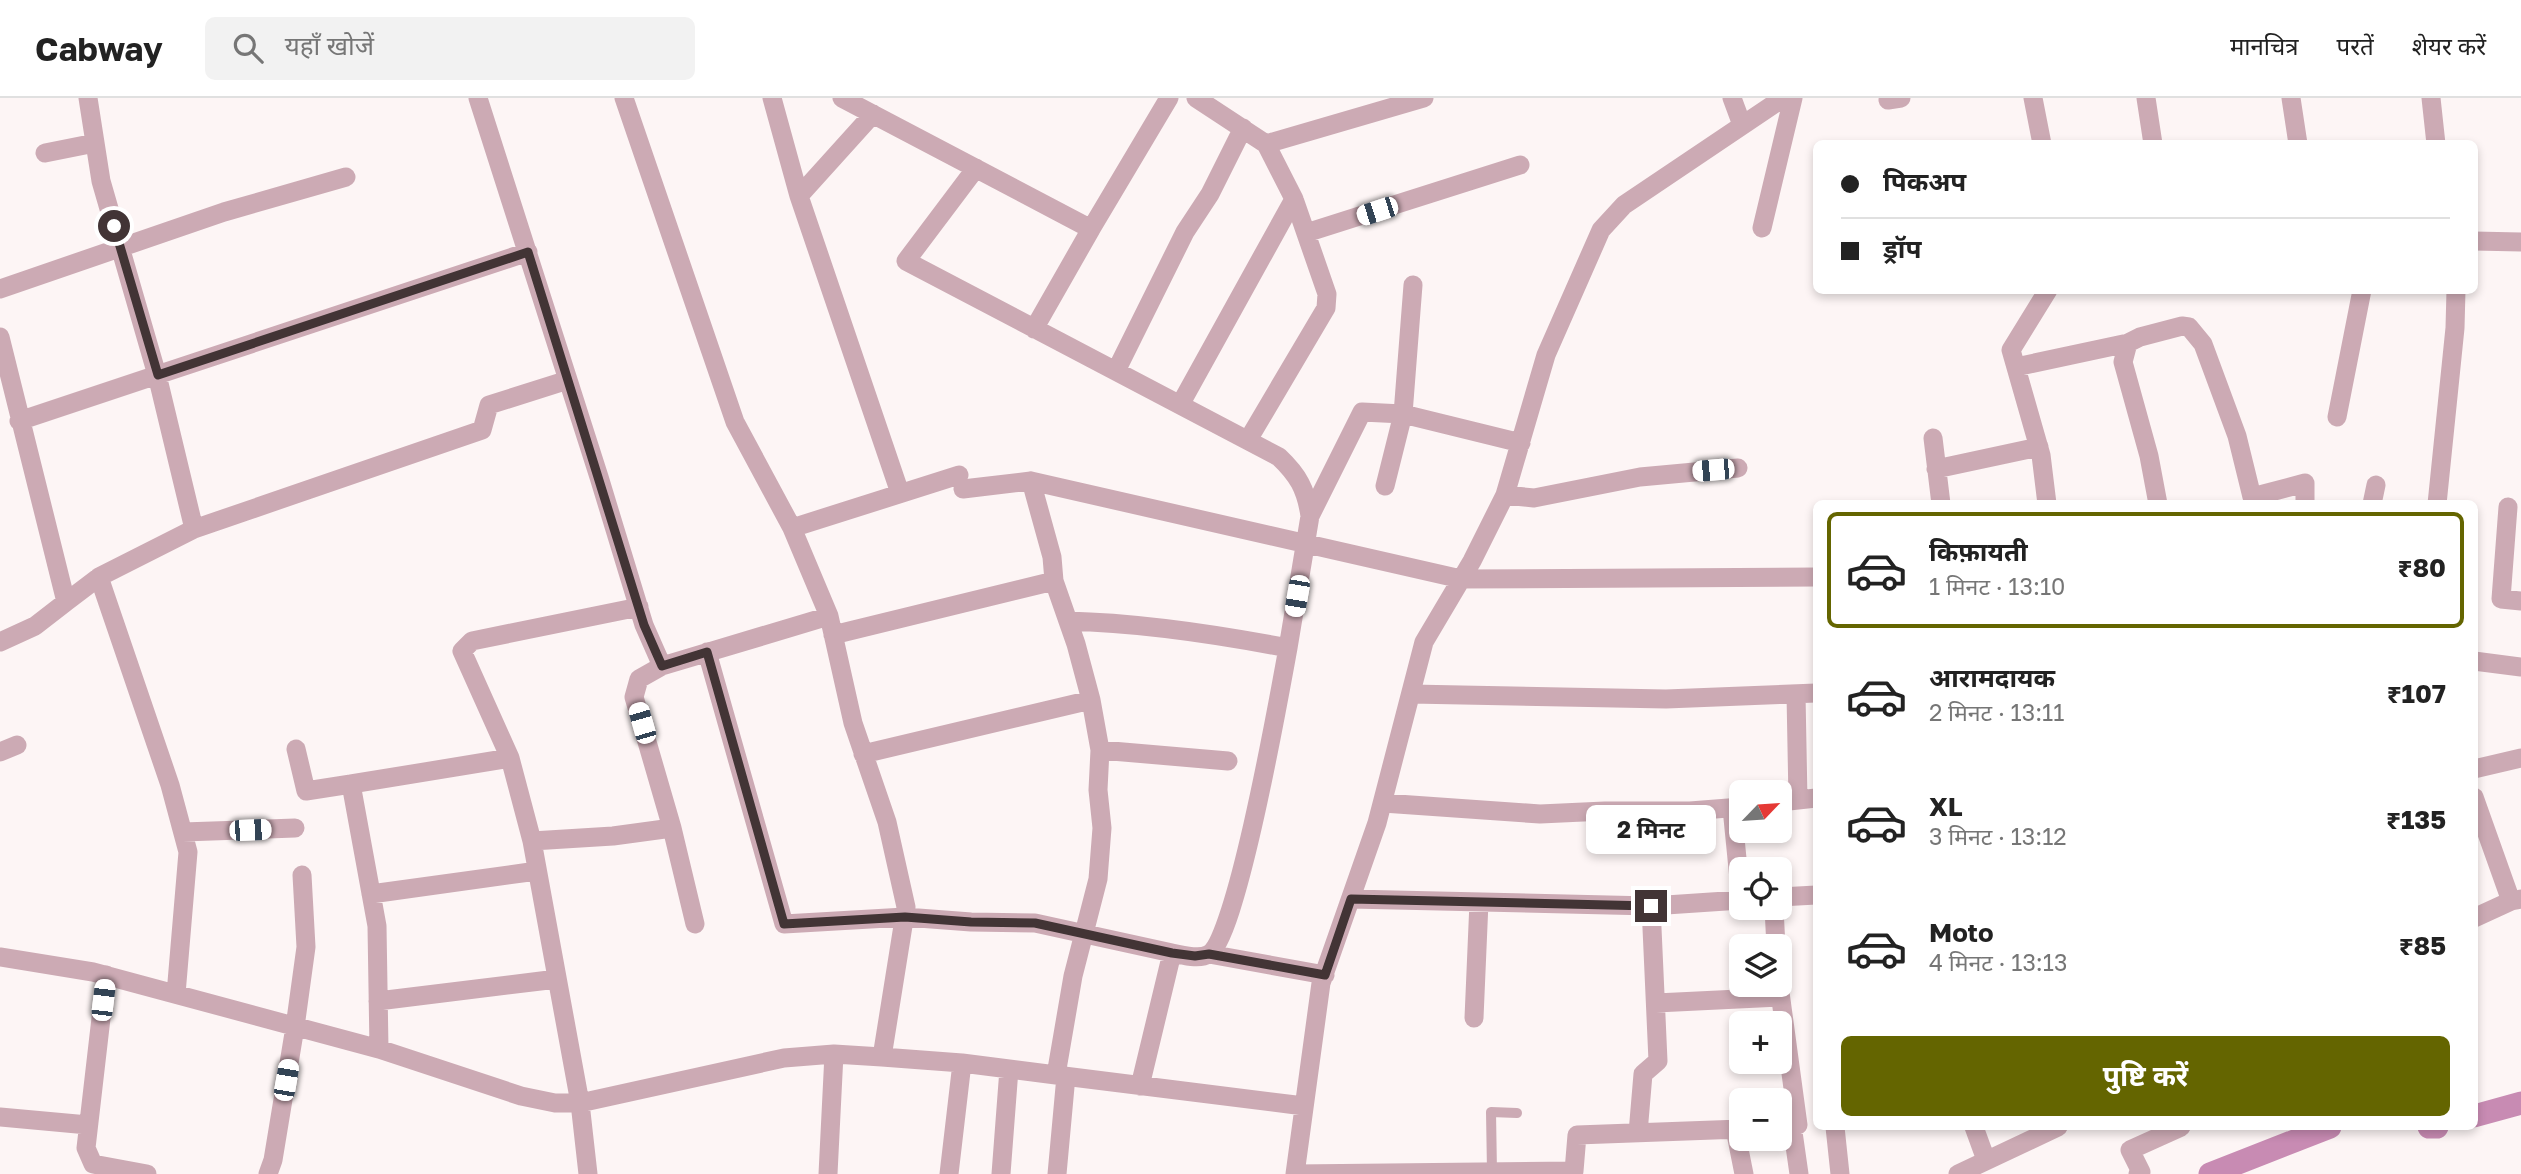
<!DOCTYPE html>
<html lang="hi">
<head>
<meta charset="utf-8">
<style>
	:root { --surface:#fff; --page:#f2f2f2; --text:#222; --muted:#767676; --line:#e0e0e0; --accent:#646500 }
	body { margin:0; font-family:"Golos Text","Noto Sans Devanagari",sans-serif; background:var(--page); color:var(--text); height:100vh; display:flex; flex-direction:column; font-size:26px; white-space:nowrap }
	* { box-sizing:border-box; margin:0 }
	p { font-size:23px; color:var(--muted) }
	.icon { flex:none; width:38px; height:38px; fill:none; stroke:currentColor; stroke-width:2; stroke-linecap:round; stroke-linejoin:round }
	.map { position:relative; flex:1; overflow:hidden }
	.details { position:absolute; left:1813px; top:402px; width:665px; height:630px; display:flex; flex-direction:column; background:var(--surface); border-radius:10px; box-shadow:0 4px 10px #0003 }
	.details>* { flex:none }
	.top-card { position:absolute; left:1813px; top:42px; width:665px; height:154px; border-radius:10px; box-shadow:0 4px 10px #0003; display:grid; align-content:center; height:154px; padding:0 28px; background:var(--surface) }
	.needle { width:46px; rotate:65deg }
	.controls { position:absolute; left:1729px; top:682px; display:grid; gap:14px }
	.controls a { display:grid; place-items:center; width:63px; height:63px; border-radius:10px; background:var(--surface); box-shadow:0 4px 10px #0003; font-size:35px }
	.end { position:absolute; width:32px; height:32px; margin:-16px; border:9px solid #423435; background:#fff; box-shadow:0 0 0 4px #fff }
	.from { border-radius:50% }
	.bubble { position:absolute; height:49px; border-radius:10px; background:var(--surface); box-shadow:0 4px 10px #0003; font-size:23px; font-weight:700; line-height:49px; text-align:center }
	.car { position:absolute; width:21px; height:42px; margin:-21px -10px; border-radius:9px; box-shadow:0 0 5px 2px #0007; background:linear-gradient(#fff 24%,#345 0 40%,#fff 0 76%,#345 0 86%,#fff 0) }
	.top-card b { display:flex; align-items:center; gap:24px; height:66px; font-size:26px }
	.top-card b+b { border-top:2px solid var(--line) }
	.top-card i { width:18px; height:18px; background:var(--text) }
	ul { padding:12px 0 0; list-style:none }
	li { display:flex; align-items:center; gap:21px; height:116px; margin:0 14px 10px; padding:0 14px; border:4px solid transparent; border-radius:10px }
	li div { flex:1 }
	li b { display:block; font-size:26px }
	li em { font-style:normal; font-weight:700 }
	li.current { border-color:var(--accent) }
	li>.icon { width:63px; height:63px; stroke-width:1.5 }
	.cta { display:flex; gap:14px; margin-top:auto; padding:14px 28px }
	.cta a { flex:1; height:80px; border-radius:10px; background:var(--accent); color:#fff; font-size:28px; font-weight:700; line-height:80px; text-align:center }
	header { display:flex; align-items:center; gap:42px; box-sizing:border-box; height:98px; padding:0 35px; background:var(--surface); border-bottom:2px solid var(--line) }
	header strong { font-size:33px }
	nav { display:flex; gap:38px; margin-inline-start:auto; font-size:24px }
	.search { width:490px; height:63px; background:var(--page); display:flex; align-items:center; gap:18px; box-sizing:border-box; padding:0 24px; border-radius:10px; color:var(--muted); font-size:26px }
	.map>svg:first-child { display:block }
	.lines { fill:none; stroke-linecap:round; stroke-linejoin:round }
	.canal { stroke:#c88bb3; stroke-width:23 }
	.service { stroke:#ccaab4; stroke-width:10 }
	.minor { stroke:#ccaab4; stroke-width:19 }
	.route { stroke:#423435; stroke-width:9 }
</style>
</head>
<body>
<header>
<strong>Cabway</strong>
<div class="search"><svg class="icon" aria-label="search" viewBox="0 0 24 24"><circle cx="10" cy="10" r="6"/><path d="M15 15l6 6"/></svg>यहाँ खोजें</div>
<nav><a>मानचित्र</a><a>परतें</a><a>शेयर करें</a></nav>
</header>
<div class="map">
<svg width="2521" height="1076" viewBox="0 0 2521 1076">
	<rect width="100%" height="100%" fill="#fdf5f5"/>
	<g class="lines">
		<!-- canal -->
		<path class="canal" d="M2474,1018L2521,1005
			M2429,1029H2437
			M2210,1076L2330,1029"/>
		<!-- service -->
		<path class="service" d="M1492,1074L1491,1014L1517,1015"/>
		<!-- minor -->
		<path class="minor" d="M88,0L101,83L157,277L528,154
			M478,0L599,379L644,527L662,568L829,518
			M624,0L735,324L792,430L829,518L853,625L887,724L906,809L882,959L962,965L1056,977L1073,878L1098,781L1102,730L1098,692L1100,652L1091,602L1076,546L1054,483L833,537
			M772,0L799,98L873,16
			M842,0L1091,131L1169,0
			M1732,0L1742,27
			M2033,0L2042,46
			M2146,0L2153,46
			M2291,0L2298,46
			M2431,0L2436,46
			M1888,2L1901,0
			M1266,46L1424,0
			M45,55L95,45
			M976,70L906,163L1279,359C1298,377 1306,391 1310,418
			M799,98L900,395
			M1762,130L1793,0
			M1306,135L1520,67
			M2474,143L2521,144
			M0,191L224,114L346,79
			M1034,231L1091,131
			M0,239L66,504L99,479L194,431
			M2016,269L2128,245
			M1116,273L1185,134L1210,96L1243,30
			M1180,307L1294,101L1266,46L1196,0
			M2337,319L2362,192
			M19,323L157,277L194,431L482,332L489,307L568,282
			M1933,340L1941,406
			M1248,342L1326,210L1327,196L1294,101
			M1936,371L2039,349
			M1031,383L1052,459L1054,483
			M1385,388L1403,316L1413,187
			M963,391L1031,383L1461,481L1816,479
			M1505,397L1534,400L1640,379L1738,370
			M2047,406L2041,357L2011,252L2048,192
			M2158,406L2149,358L2123,264L2128,245L2140,239L2182,228L2189,229L2203,246L2237,338L2252,399L2305,385V406
			M2372,406L2376,387
			M2437,406L2455,230L2456,192
			M2508,409L2501,501L2521,503
			M792,430L959,377
			M99,479L170,687L188,754L176,896
			M1068,523C1142,525 1215,536 1288,550C1280,593 1237,839 1209,856C1199,862 1183,857 1172,855
			M0,544L35,528L66,504
			M1288,550L1310,418L1362,314L1403,316L1521,345
			M707,554L784,826L905,819L971,824L1035,825L1172,855L1140,988
			M2474,563L2521,569
			M1411,596L1666,601L1816,595
			M1796,596L1798,702
			M296,651L306,693L351,686
			M1100,652L1228,663
			M0,654L17,647
			M863,656L1091,602
			M510,660L462,553L472,543L639,509
			M2474,671L2521,660
			M2474,699L2511,803
			M1780,704L1816,700
			M1383,705L1540,716L1605,713H1690L1741,709
			M1732,710L1741,801
			M672,730L695,826
			M183,734L295,730
			M532,743L613,738L672,730L634,599L639,581L662,568
			M371,796L537,773
			M1780,799L1816,797
			M1351,801L1651,808L1741,802
			M1774,810L1776,849
			M2474,820L2511,803L2521,801
			M1209,856L1325,877
			M0,859L93,874L379,951L521,998L555,1005H580L532,743L510,660L351,686L377,828L379,951
			M106,877L86,1050L93,1066L147,1076
			M1779,887L1798,1027
			M378,903L557,881
			M1656,905L1780,899
			M1474,920L1479,804
			M1056,977L1304,1008
			M0,1019L88,1027
			M1792,1027L1799,1076
			M1835,1029L1840,1076
			M1974,1029L1986,1062
			M1735,1031L1744,1076
			M1638,1035L1643,976L1658,963L1651,808
			M268,1076L273,1062L295,929L306,849L302,777
			M588,1076L580,1005L784,960L834,956L882,959
			M828,1076L834,956
			M949,1076L962,965
			M1001,1076L1009,971
			M1057,1076L1066,978
			M1295,1076L1321,885L1377,725L1424,544L1472,463L1505,397L1546,257L1601,132L1624,107L1783,0
			M1295,1076L1574,1073L1577,1037L1741,1031
			M1958,1076L2058,1029
			M2138,1076L2141,1074L2130,1052L2181,1029"/>
	</g>
	<g class="lines">
		<!-- route -->
		<path class="route" d="M114,128L158,277L528,154L644,527L662,568L707,554L784,826L905,819L971,824L1035,825L1172,855L1195,858L1209,856L1325,877L1351,801L1651,808"/>
	</g>
</svg>
<div class="controls">
<a><svg class="needle" viewBox="-14 -14 28 28"><path d="M0-13l5 13h-10z" fill="#e53935"/><path d="M0 13l5-13h-10z" fill="#767676"/></svg></a>
<a><svg class="icon" aria-label="locate" viewBox="0 0 24 24"><circle cx="12" cy="12" r="6"/><path d="M12 2v4M12 18v4M2 12h4M18 12h4"/></svg></a>
<a><svg class="icon" aria-label="layers" viewBox="0 0 24 24"><path d="M12 4l9 5-9 5-9-5zM3 14l9 5 9-5"/></svg></a>
<a>+</a>
<a>−</a>
</div>
<i class="end from" style="left:114px;top:128px"></i>
<i class="end" style="left:1651px;top:808px"></i>
<div class="bubble" style="left:1586px;top:707px;width:130px">2 मिनट</div>
<i class="car" style="left:1377px;top:113px;rotate:252deg"></i>
<i class="car" style="left:1713px;top:372px;rotate:265deg"></i>
<i class="car" style="left:1297px;top:498px;rotate:190deg"></i>
<i class="car" style="left:642px;top:625px;rotate:344deg"></i>
<i class="car" style="left:250px;top:732px;rotate:88deg"></i>
<i class="car" style="left:103px;top:902px;rotate:7deg"></i>
<i class="car" style="left:286px;top:982px;rotate:10deg"></i>
<div class="top-card">
<b><i class="from"></i>पिकअप</b>
<b><i></i>ड्रॉप</b>
</div>
<section class="details">
<ul>
<li class="current"><svg class="icon" aria-label="car" viewBox="0 0 24 24"><path d="M5 17H2v-5l4-1 3-4h7l3 4 3 1v5h-3M9 17h6M6 11h13"/><circle cx="7" cy="17" r="2"/><circle cx="17" cy="17" r="2"/></svg><div><b>किफ़ायती</b><p>1 मिनट · 13:10</p></div><em>₹80</em></li>
<li><svg class="icon" aria-label="car" viewBox="0 0 24 24"><path d="M5 17H2v-5l4-1 3-4h7l3 4 3 1v5h-3M9 17h6M6 11h13"/><circle cx="7" cy="17" r="2"/><circle cx="17" cy="17" r="2"/></svg><div><b>आरामदायक</b><p>2 मिनट · 13:11</p></div><em>₹107</em></li>
<li><svg class="icon" aria-label="car" viewBox="0 0 24 24"><path d="M5 17H2v-5l4-1 3-4h7l3 4 3 1v5h-3M9 17h6M6 11h13"/><circle cx="7" cy="17" r="2"/><circle cx="17" cy="17" r="2"/></svg><div><b>XL</b><p>3 मिनट · 13:12</p></div><em>₹135</em></li>
<li><svg class="icon" aria-label="car" viewBox="0 0 24 24"><path d="M5 17H2v-5l4-1 3-4h7l3 4 3 1v5h-3M9 17h6M6 11h13"/><circle cx="7" cy="17" r="2"/><circle cx="17" cy="17" r="2"/></svg><div><b>Moto</b><p>4 मिनट · 13:13</p></div><em>₹85</em></li>
</ul>
<div class="cta"><a>पुष्टि करें</a></div>
</section>
</div>
</body>
</html>
